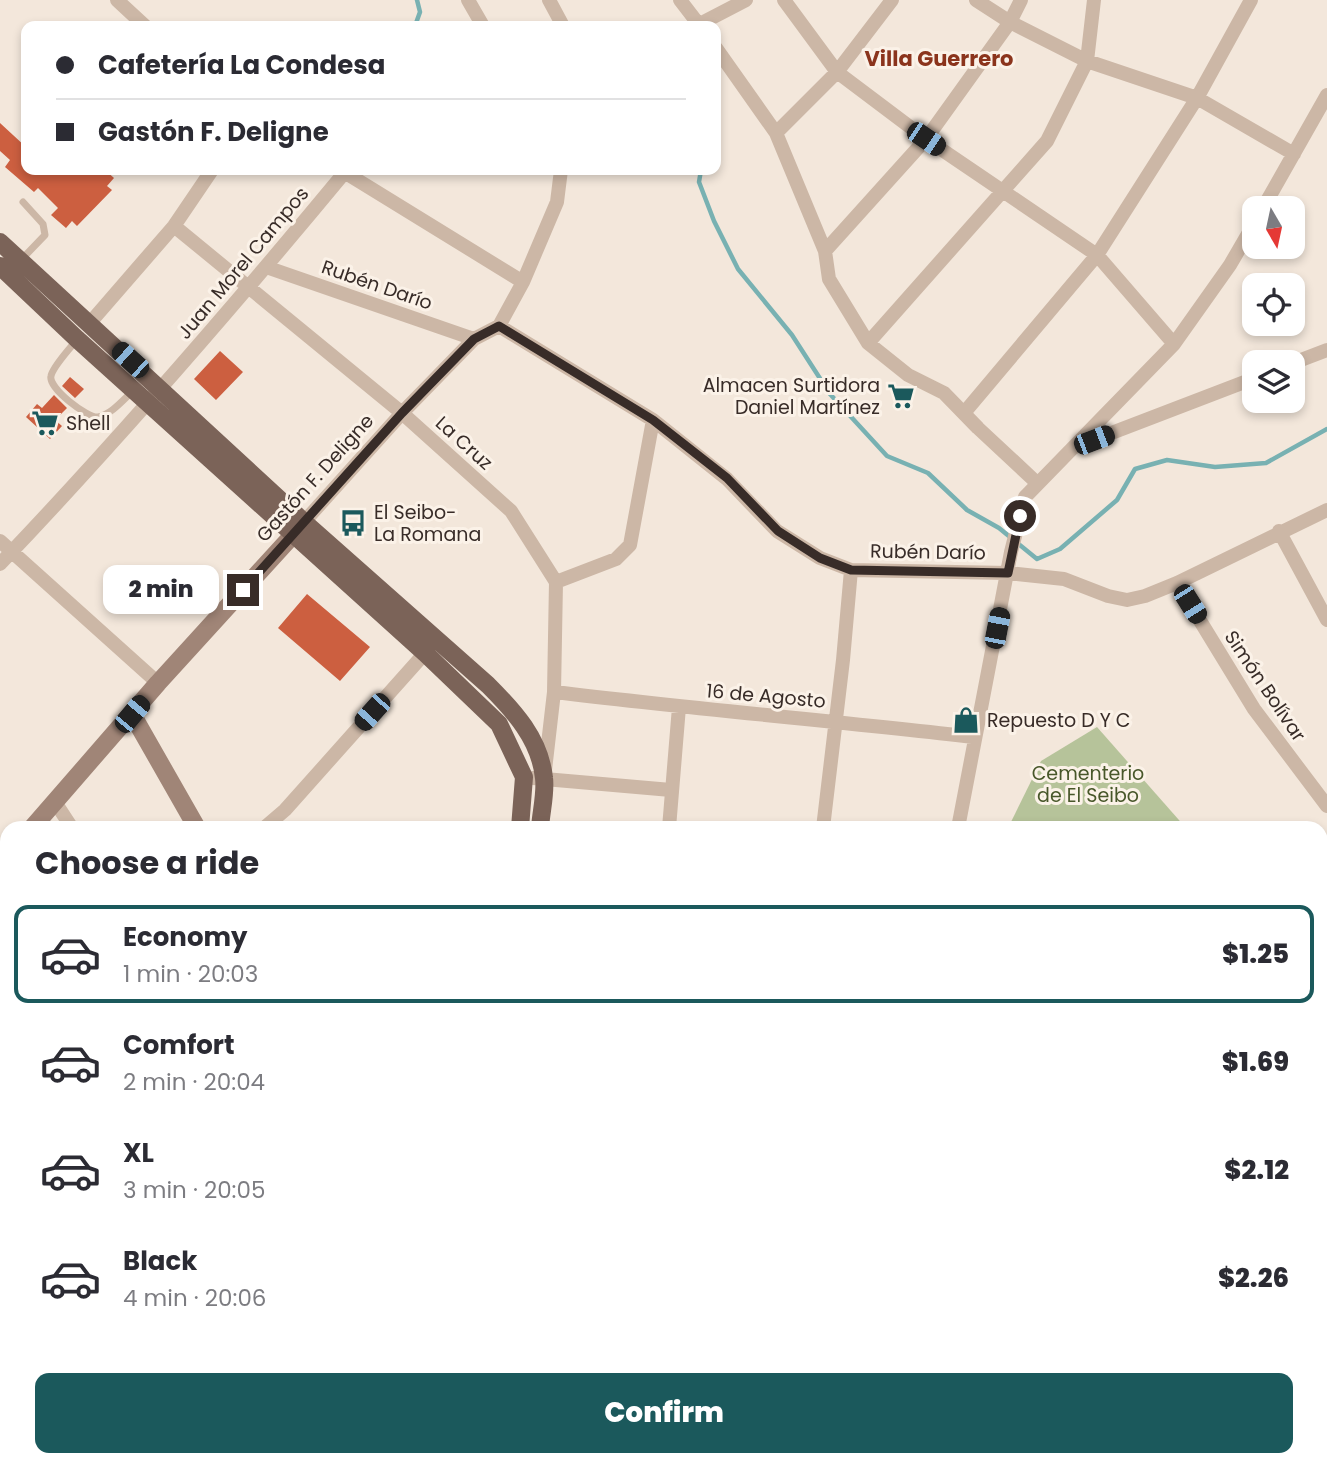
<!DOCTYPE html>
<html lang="en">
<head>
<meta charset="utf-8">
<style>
	:root { --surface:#fff; --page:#f2f2f3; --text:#2b2b33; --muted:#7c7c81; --line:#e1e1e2; --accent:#1b595c }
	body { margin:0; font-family:Poppins,sans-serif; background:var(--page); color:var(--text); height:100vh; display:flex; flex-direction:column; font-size:26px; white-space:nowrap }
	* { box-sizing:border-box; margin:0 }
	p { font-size:23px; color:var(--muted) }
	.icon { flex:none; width:38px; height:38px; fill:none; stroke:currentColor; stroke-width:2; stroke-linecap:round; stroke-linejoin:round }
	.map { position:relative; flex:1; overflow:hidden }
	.drawer { position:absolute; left:0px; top:821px; width:1328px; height:646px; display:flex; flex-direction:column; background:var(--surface); border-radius:21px 21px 0 0; box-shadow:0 4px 10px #0003 }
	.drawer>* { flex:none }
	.hud { position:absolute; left:21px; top:21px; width:700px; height:154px; border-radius:14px; box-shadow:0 4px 10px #0003; display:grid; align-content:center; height:154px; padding:0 35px; background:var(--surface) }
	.needle { width:46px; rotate:171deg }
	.buttons { position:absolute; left:1242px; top:196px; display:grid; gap:14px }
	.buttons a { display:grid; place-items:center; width:63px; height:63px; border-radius:14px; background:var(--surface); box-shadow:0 4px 10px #0003; font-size:35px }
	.end { position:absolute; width:32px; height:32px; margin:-16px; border:9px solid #382c28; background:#fff; box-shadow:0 0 0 4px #fff }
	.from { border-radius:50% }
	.bubble { position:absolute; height:49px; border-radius:14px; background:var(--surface); box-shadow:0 4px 10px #0003; font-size:23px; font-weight:800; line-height:49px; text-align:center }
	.car { position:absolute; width:21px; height:42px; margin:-21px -10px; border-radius:9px; box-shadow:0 0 5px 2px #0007; background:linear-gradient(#222 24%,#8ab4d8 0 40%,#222 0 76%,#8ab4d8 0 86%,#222 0) }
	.hud b { display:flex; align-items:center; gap:24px; height:66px; font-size:26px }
	.hud b+b { border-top:2px solid var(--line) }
	.hud i { width:18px; height:18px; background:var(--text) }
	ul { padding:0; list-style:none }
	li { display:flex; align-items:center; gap:21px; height:98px; margin:0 14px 10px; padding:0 21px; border:4px solid transparent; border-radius:14px }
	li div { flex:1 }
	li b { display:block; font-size:26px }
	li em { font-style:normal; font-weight:800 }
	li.current { border-color:var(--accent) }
	li>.icon { width:63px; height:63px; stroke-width:1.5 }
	h2 { padding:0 35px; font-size:32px; line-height:84px }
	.cta { display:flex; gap:14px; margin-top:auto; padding:14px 35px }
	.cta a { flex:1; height:80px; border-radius:14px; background:var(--accent); color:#fff; font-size:28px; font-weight:800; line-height:80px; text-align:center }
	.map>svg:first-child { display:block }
	.green { fill:#b6c39a }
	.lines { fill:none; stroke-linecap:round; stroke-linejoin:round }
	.stream { stroke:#78b1b2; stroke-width:4.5 }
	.building { fill:#cc5f40 }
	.lane { stroke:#ccb7a6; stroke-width:7 }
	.street { stroke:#ccb7a6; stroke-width:14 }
	.secondary { stroke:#a08577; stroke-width:18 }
	.primary { stroke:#7b6358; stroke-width:18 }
	.route { stroke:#382c28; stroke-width:9 }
	.labels { text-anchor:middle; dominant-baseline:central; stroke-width:6; stroke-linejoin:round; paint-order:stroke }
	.street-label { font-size:19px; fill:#382c28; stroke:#fbf2e8 }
	.poi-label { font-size:19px; fill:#382c28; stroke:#fbf2e8; text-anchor:start }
	.park-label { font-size:19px; fill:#48572a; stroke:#fbf2e8 }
	.neighbourhood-label { font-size:21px; font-weight:bold; fill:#8b341c; stroke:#fbf2e8 }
</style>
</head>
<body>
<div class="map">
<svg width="1327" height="1465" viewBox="0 0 1327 1465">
	<rect width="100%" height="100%" fill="#f3e7db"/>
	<!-- green -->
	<path class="green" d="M1097,727L1186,828H1008L1041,761Z"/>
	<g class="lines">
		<!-- stream -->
		<path class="stream" d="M415,26L420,12L417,0
			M701,170L699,182L714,221L738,269L792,335L830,394L887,456L928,473L967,510L999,528L1037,559L1060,549L1117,500L1135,469L1167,460L1215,467L1266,463L1327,429"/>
	</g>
	<!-- building -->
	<path class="building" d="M0,123L26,147V170H105L114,178L107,186L112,190L77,226L72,221L66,228L51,215L58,208L38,188L34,192L5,167L10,160L0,151Z
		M220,351L243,372L216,400L194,379Z
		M70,377L84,389L75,398L62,386Z
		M54,395L67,408L55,420L62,426L50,439L26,417L37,404L42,408Z
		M307,594L370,647L340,681L278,628Z"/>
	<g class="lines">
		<!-- lane -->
		<path class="lane" d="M21,260L45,235L43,224L23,202
			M77,339C71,348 53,366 51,376C48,388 87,418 98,417C111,415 124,399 134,390"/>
		<!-- street -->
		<path class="street" d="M117,0L145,26
			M468,0L483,26
			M549,0L563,26
			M680,0L700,26
			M784,0L837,72L926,139L1097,255L1174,344
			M976,0L1010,22L1087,61L1197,98L1294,154
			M696,26L746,0
			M716,48L776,133L825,251L829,279L868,343L908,375L944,393L978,428L1037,483
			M776,133L837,72L892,0
			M341,170L523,282
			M1263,208L1327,95
			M174,226L402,413L511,511L556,582L554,692L545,770
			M825,251L926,139L1010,22L1021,0
			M266,267L474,339
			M89,324L174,226L212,170
			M499,326L653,420L727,479L777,531L820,558L851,570L1008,573L1064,579L1108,596L1127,600L1145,596L1177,583L1327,510
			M868,343L1047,141L1087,61L1094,0
			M1293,363L1327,350
			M964,413L1097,255L1197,98L1251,0
			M1075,447L1255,378
			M304,522L402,413L474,339L499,326L523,282L557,202L561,170
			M1279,531L1327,620
			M0,541L158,683
			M0,564C120,438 234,306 345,172
			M556,582L616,559L630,545L653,420
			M1177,583L1254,709L1327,806
			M554,692C694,709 835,721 975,737
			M533,778L671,790
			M55,802L72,828
			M264,828L285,810L425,653
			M669,828L679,707
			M823,828L843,660L851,570
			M958,828L1011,552L1025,497L1174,344L1230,265L1255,222
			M1321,859L1327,853
			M0,906L7,916
			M1321,1059L1327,1063
			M0,1087L7,1095
			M0,1215L7,1223
			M1321,1245L1327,1248
			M1321,1266L1327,1258
			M0,1369L7,1378
			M1321,1373L1327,1379
			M0,1407L7,1403
			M60,1460L64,1465
			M214,1460L219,1465
			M337,1460L343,1465
			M500,1460L505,1465
			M626,1460L630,1465
			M792,1460L794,1465
			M1054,1460L1060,1465
			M1252,1460L1258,1465
			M314,1465L319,1460
			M953,1465L958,1460
			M1158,1465L1162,1460"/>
		<!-- secondary -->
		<path class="secondary" d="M132,714L197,828
			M32,828L158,683L302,525
			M0,865L7,857
			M0,1198L7,1193
			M589,1460L593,1465
			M870,1460L877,1465"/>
		<!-- primary -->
		<path class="primary" d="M0,242L304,522L488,685C514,711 540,739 544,778C546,793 541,812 540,828
			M0,266L77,339L425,653L499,724L524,777L520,828
			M696,1460L699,1465
			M718,1460L721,1465"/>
	</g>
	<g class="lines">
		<!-- route -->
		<path class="route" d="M243,590L402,413L474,339L499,326L653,420L727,478L778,531L820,558L851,570L1008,573L1020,516"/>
	</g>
	<!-- icons -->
	<defs>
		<symbol id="supermarket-bare" viewBox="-9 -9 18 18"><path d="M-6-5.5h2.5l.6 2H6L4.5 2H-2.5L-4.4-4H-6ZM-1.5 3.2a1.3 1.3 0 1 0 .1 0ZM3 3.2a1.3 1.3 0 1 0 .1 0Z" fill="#1b595c" stroke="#fbf2e8" stroke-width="2.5" paint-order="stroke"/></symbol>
		<symbol id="bus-bare" viewBox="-9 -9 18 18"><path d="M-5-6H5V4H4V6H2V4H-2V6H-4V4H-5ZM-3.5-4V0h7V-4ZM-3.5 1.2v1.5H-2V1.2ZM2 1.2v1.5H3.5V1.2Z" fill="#1b595c" stroke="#fbf2e8" stroke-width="2.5" paint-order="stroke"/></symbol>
		<symbol id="shop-bare" viewBox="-9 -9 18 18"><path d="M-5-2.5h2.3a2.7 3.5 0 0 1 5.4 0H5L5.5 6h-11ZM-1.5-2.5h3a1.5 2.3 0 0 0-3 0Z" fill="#1b595c" stroke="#fbf2e8" stroke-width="2.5" paint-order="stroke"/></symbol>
	</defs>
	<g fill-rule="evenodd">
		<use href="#supermarket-bare" x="882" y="377" width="38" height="38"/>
		<use href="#supermarket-bare" x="26" y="404" width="38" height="38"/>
		<use href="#bus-bare" x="334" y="504" width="38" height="38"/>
		<use href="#shop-bare" x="947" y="701" width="38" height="38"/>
	</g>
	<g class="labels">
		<!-- street labels -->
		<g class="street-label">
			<text transform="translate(243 263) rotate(-50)">Juan Morel Campos</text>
			<text transform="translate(377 285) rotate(19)">Rubén Darío</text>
			<text transform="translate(464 443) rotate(42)">La Cruz</text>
			<text transform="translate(315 478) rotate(-48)">Gastón F. Deligne</text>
			<text transform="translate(928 552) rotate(1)">Rubén Darío</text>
			<text transform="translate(1265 686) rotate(56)">Simón Bolívar</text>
			<text transform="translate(766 696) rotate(5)">16 de Agosto</text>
		</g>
		<!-- poi labels -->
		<g class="poi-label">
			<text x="880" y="385" text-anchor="end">Almacen Surtidora<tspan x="880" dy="22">Daniel Martínez</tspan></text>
			<text x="66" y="423">Shell</text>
			<text x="374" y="512">El Seibo-<tspan x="374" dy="22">La Romana</tspan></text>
			<text x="987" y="720">Repuesto D Y C</text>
		</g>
		<!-- park labels -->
		<g class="park-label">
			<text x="1088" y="773">Cementerio<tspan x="1088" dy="22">de El Seibo</tspan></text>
		</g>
		<!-- neighbourhood labels -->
		<g class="neighbourhood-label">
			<text x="939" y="58">Villa Guerrero</text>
		</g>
	</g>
</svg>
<div class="buttons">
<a><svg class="needle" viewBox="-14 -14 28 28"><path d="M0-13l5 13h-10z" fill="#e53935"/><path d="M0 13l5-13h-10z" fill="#7c7c81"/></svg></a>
<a><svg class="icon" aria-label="locate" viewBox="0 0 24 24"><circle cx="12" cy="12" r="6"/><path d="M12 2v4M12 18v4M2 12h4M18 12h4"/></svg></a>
<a><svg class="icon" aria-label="layers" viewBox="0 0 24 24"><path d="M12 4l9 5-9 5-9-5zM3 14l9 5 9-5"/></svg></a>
</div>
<i class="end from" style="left:1020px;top:516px"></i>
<i class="end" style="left:243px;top:590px"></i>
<div class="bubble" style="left:103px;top:565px;width:116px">2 min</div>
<i class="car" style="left:926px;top:139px;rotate:124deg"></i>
<i class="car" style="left:130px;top:360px;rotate:312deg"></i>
<i class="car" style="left:1094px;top:440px;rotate:69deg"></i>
<i class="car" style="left:1190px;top:604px;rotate:148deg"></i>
<i class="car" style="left:997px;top:628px;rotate:11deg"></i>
<i class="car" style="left:372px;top:712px;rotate:222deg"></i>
<i class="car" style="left:132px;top:714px;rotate:40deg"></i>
<div class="hud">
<b><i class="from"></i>Cafetería La Condesa</b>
<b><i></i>Gastón F. Deligne</b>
</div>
<section class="drawer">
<h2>Choose a ride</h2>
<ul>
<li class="current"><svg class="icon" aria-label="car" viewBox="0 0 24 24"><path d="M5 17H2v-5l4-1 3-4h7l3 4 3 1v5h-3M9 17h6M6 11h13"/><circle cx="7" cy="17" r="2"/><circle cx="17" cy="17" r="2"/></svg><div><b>Economy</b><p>1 min · 20:03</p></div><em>$1.25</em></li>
<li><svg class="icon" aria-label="car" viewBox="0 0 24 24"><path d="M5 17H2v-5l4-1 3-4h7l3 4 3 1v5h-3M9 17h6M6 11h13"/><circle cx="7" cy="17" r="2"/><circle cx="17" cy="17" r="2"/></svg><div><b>Comfort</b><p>2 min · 20:04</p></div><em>$1.69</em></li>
<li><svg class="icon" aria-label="car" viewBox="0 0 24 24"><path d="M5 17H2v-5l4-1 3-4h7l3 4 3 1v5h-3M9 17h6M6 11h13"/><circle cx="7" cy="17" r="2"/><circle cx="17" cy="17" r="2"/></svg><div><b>XL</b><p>3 min · 20:05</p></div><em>$2.12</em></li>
<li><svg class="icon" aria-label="car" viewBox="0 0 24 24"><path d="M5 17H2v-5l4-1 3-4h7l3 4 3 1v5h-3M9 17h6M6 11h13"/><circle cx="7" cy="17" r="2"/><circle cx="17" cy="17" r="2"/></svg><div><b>Black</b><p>4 min · 20:06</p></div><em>$2.26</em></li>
</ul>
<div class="cta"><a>Confirm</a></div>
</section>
</div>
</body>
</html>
